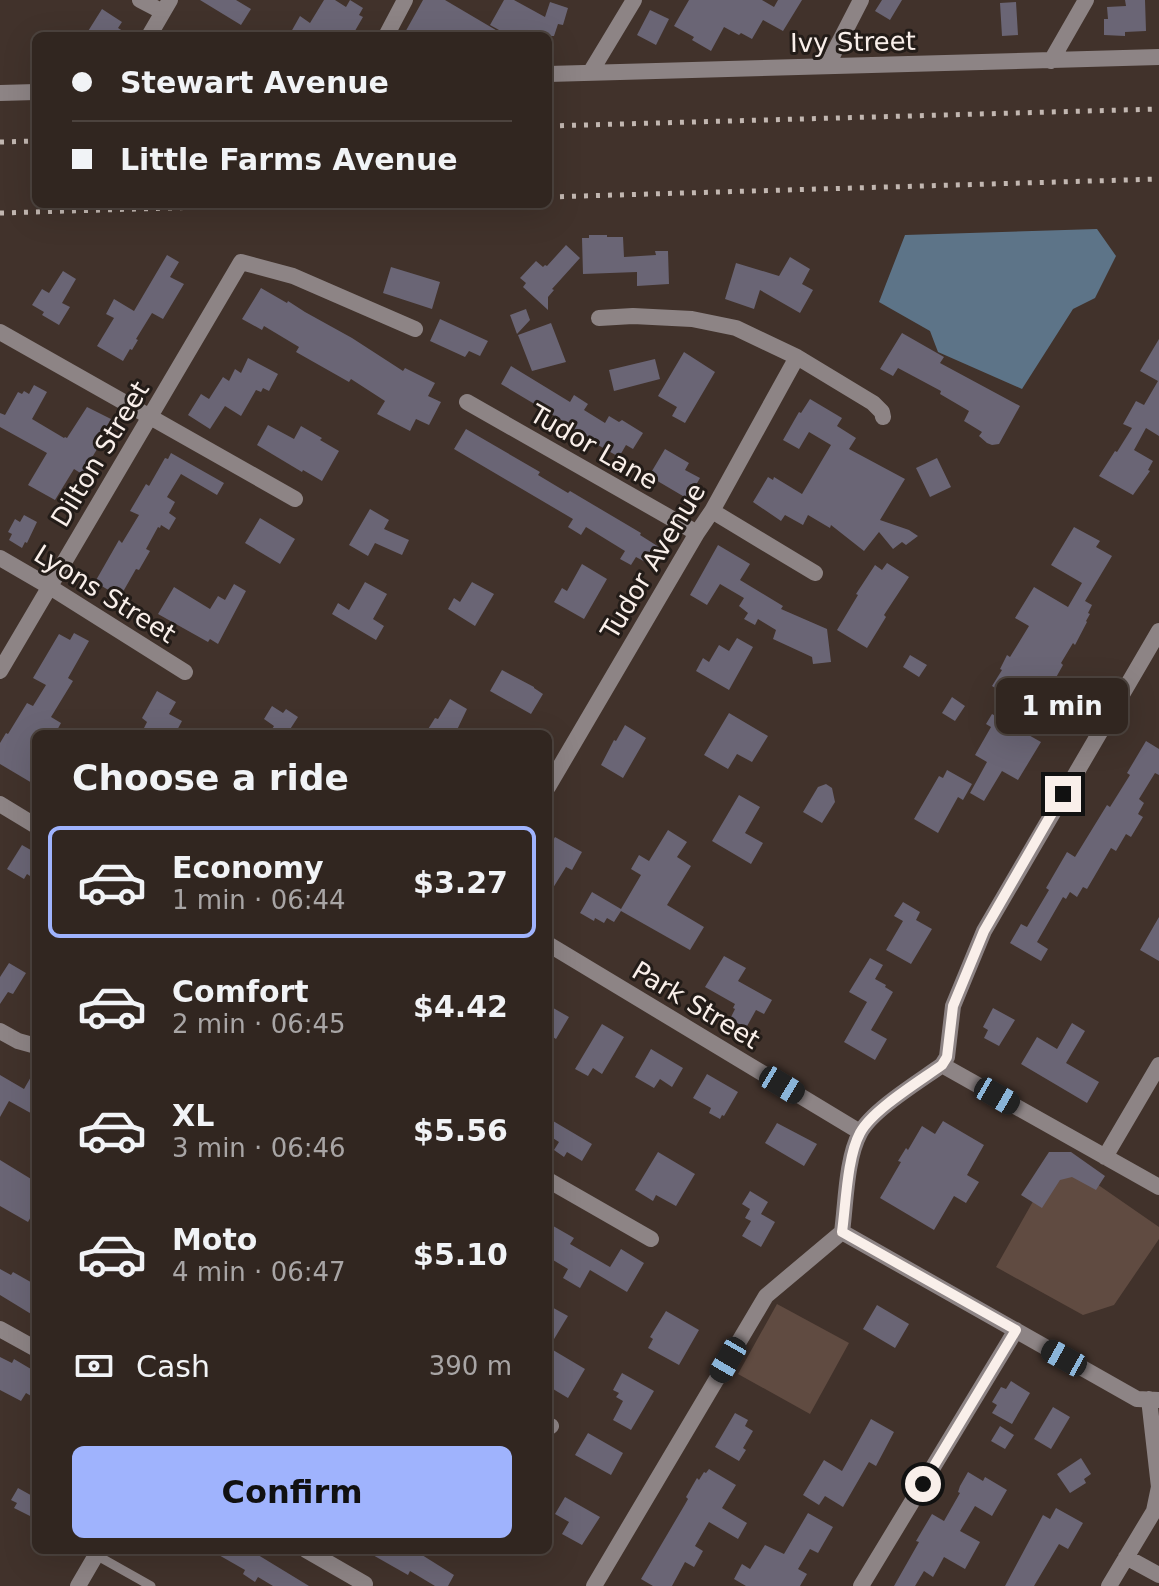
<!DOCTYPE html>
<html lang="en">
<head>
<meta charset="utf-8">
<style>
	:root { --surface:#312620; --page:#392e29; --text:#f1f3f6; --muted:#a8a5a5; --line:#4c433e; --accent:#9fb3fd }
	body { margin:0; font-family:"DejaVu Sans",sans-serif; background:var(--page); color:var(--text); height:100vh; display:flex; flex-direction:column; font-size:30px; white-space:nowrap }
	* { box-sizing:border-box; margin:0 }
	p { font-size:26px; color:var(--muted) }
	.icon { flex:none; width:44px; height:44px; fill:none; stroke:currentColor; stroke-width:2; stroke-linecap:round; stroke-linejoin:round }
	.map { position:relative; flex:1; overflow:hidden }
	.side { position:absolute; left:32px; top:730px; width:520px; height:824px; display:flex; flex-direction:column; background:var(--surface); border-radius:12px; box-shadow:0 8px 32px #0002,0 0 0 2px var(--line) }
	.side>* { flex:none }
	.hud { position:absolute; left:32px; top:32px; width:520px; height:176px; border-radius:12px; box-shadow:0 8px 32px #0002,0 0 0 2px var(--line); display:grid; align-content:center; height:176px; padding:0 40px; background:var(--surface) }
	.end { position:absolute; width:36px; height:36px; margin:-18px; border:10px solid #f9efea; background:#111; box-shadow:0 0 0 4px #111 }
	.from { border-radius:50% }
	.bubble { position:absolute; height:56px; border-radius:12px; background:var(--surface); box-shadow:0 8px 32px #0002,0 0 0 2px var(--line); font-size:26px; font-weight:700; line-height:56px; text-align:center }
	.car { position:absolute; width:24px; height:48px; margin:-24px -12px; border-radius:10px; box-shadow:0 0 6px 2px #0007; background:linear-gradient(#222 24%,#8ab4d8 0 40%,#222 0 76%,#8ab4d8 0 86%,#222 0) }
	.hud b { display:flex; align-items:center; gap:28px; height:76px; font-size:30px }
	.hud b+b { border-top:2px solid var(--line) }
	.hud i { width:20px; height:20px; background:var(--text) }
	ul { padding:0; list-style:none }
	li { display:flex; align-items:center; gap:24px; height:112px; margin:0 16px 12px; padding:0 24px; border:4px solid transparent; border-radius:12px }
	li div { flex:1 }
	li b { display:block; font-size:30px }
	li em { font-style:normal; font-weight:700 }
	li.current { border-color:var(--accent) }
	li>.icon { width:72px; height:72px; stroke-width:1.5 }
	h2 { padding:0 40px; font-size:36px; line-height:96px }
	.pay { display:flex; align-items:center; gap:20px; height:88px; padding:0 40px; font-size:30px }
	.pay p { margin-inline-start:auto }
	.action { display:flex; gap:16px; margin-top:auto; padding:16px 40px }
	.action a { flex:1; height:92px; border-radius:12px; background:var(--accent); color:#111; font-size:32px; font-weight:700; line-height:92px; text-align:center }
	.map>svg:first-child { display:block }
	.green { fill:#604b41 }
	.water { fill:#5d7488 }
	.building { fill:#6a6575 }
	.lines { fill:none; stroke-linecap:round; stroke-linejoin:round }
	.lane { stroke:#8d8485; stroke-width:9 }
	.street { stroke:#8d8485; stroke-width:16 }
	.rail { stroke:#c2b7b1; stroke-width:5; stroke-dasharray:4 8; stroke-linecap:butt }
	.route { stroke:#f9efea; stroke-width:10 }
	.labels { text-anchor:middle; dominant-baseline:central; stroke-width:6; stroke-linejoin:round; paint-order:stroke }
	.street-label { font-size:26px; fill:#f9efea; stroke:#231c18 }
</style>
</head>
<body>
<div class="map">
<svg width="1159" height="1586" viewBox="0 0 1159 1586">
	<rect width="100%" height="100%" fill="#41322b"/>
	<!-- green -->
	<path class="green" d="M1068,1164L1159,1227V1239L1114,1305L1083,1315L996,1267L1053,1166Z
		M777,1304L849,1343L810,1414L738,1374Z"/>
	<!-- water -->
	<path class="water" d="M1097,229L1116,256L1095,298L1073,309L1022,389L938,352L930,331L879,302L905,235Z"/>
	<!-- building -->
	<path class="building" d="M200,0H236L251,9L241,25Z
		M324,0H335L346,7L350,0L363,8L359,15L363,17L352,36H297L291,32L300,16L310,23Z
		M423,0H445L506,36H403Z
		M504,0H514L545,17L550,2L568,8L563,25L558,24L554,36H510L490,25Z
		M689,0H762L774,7L778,0H802L783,31L763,20L752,39L741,33L739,35L724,27L711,51L692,40L694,37L674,26Z
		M882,0H902L890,20L875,11Z
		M1125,0H1145L1146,31L1125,32V36L1104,35V19H1108L1107,7L1126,6Z
		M1016,2L1018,35L1002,36L1000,3Z
		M102,9L122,22L118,28L131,36H85Z
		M650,10L669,19L656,45L637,35Z
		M589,235H607V237H623L624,257L656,255L655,251H668L669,284L637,286V272L583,274L582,238H589Z
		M566,245L580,258L552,289L554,290L548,297V310L523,287L526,283L520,278L536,261L543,267L545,265L547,266Z
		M167,255L179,262L170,277L184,284L163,319L152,313L136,339L138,340L132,350L130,349L123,361L97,346L114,318L106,314L114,299L134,311Z
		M790,257L810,269L802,284L813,290L800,313L760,290L754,309L725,299L736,263L779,276Z
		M391,267L440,282L432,309L383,293Z
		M63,271L76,279L62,303L70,307L59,325L42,315L44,312L32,305L42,289L49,293Z
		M261,288L287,303L288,301L305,312L352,338L403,371L405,368L435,383L428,396L441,402L429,425L416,419L410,431L377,414L385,401L351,379L349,382L296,352L299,347L264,326L262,330L242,319Z
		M526,309L530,320L517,334L510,315Z
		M440,319L488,341L480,356L469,351L465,357L430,341Z
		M551,323L566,362L532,371L518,335Z
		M902,333L944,357L940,363L1020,406L999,444L992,445L987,443L979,436L982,432L964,421L969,411L940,394L941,391L898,368L893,376L880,369Z
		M1159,339V436L1146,428L1134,450L1153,461L1148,470L1150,471L1133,495L1099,476L1115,451L1117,452L1132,428L1123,424L1136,401L1144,405L1158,381L1140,371Z
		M684,352L715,372L685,423L672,416L677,407L658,396Z
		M248,358L278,374L269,391L263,388L261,392L256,390L241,416L225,406L210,429L188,415L201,394L209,399L223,377L229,381L235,369L241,373Z
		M655,359L660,379L614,391L609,370Z
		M511,366L570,402L574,395L588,404L584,410L605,423L609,416L619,422L622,420L643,433L633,449L626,445L619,457L561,424L563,421L501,384Z
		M34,385L47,392L32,419L64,438L65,437L67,438L87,407L111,419L102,434L105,436L82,474L74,469L55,500L28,485L47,453L0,427V413L5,415L18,392L22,394L24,391L29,394Z
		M810,399L842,418L837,426L856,438L849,449L905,479L880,520L909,530L918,536L906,545L902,542L893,549L879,532L864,551L831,525L830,528L808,515L803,525L785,515L781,521L753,502L768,477L773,480L774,477L802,494L831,445L809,432L799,449L783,440L799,412L801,413Z
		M268,425L294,439L301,426L322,438L320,440L339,451L322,481L303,470L302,472L257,445Z
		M466,429L540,472L538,475L568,493L570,491L641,533L640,535L659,547L649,564L636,557L631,565L620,559L625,551L586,527L581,535L568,527L573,519L454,449Z
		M665,449L689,463L685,470L700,478L688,499L649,476Z
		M171,453L224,483L217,495L181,474L167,497L175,502L169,513L176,518L169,530L161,525L160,528L158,527L146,549L150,551L139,570L136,569L120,597L95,582L119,540L122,543L139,515L130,511L146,484L149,486L165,458L168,459Z
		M937,458L951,487L930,497L916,468Z
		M370,509L389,520L384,529L409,540L402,555L375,543L368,556L349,545Z
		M24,515L37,522L27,543L25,542L22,548L9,540L12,534L8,532L15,519L20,522Z
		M260,518L295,539L280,564L245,543Z
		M1074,527L1100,541L1096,547L1112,556L1085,601L1092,605L1088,613L1090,614L1086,621L1087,622L1075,645L1073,643L1061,663L1063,665L1025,733L1041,742L1018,780L1002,771L984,801L970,793L987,762L975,755L991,727L986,724L992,714L1008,723L1019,702L992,686L1002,670L1000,669L1007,655L1010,657L1029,626L1015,618L1034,587L1068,607L1082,583L1051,565Z
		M718,545L750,564L740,580L783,606L781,609L827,629L831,662L813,664L812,657L773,639L776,630L758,619L755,625L744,619L748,613L739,606L744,598L720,584L707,605L690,595Z
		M887,563L909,577L884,615L886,617L867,648L837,630L858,595L856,594L875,565L882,570Z
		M582,564L607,579L584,619L554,602L562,588L567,591Z
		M365,582L387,594L373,619L384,626L376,640L332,614L338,603L349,610Z
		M472,582L494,594L475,626L448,609L454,598L460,602Z
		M234,584L246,591L218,644L210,639L208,642L158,614L174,587L210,609L218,596L225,600Z
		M74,633L89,641L68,678L73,681L51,717L61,723L55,734H36V775L32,783L0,764V743L6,733L8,734L27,703L33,706L46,685L33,678L59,634L70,640Z
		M737,638L753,647L729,690L696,671L703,658L709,662L719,645L729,651Z
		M910,655L927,665L919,677L903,667Z
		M502,670L534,687V688L543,694L531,714L490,691Z
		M157,691L176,702L169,714L182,721L175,734H165L157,730L153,734L144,728L147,722L142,718Z
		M952,697L965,706L955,721L942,713Z
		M450,699L467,709L455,734H425L435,718L438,719Z
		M272,706L283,713L286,709L298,717L287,734H269L274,726L264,719Z
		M729,713L768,736L752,762L737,754L728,769L704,755Z
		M625,725L646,738L623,778L601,765L614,740L616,741Z
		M1146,741L1159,749V775L1155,773L1139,799L1144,803L1138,814L1143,817L1131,837L1126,834L1116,851L1111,848L1087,889L1083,887L1077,897L1070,892L1066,899L1063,897L1037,942L1048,949L1041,961L1010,943L1021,924L1027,927L1049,890L1046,888L1067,852L1075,857L1107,805L1110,807L1130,775L1127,773Z
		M947,770L972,784L963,800L958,797L938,833L914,819L939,776L943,778Z
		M826,784L832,788L835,802L822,823L803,812L818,787Z
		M739,795L760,807L745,833L763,843L751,864L712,841Z
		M668,830L687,842L677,857L691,866L667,905L704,927L690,950L621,911L614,922L607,918L604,923L595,918L594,921L580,913L592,892L621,909L641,875L631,869L639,855L649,861Z
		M555,837L582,852L572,870L566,867L548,896V849Z
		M22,845L36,853V880L27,874L24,879L7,869Z
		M903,902L920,912L916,920L932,929L911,964L886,950L903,921L894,916Z
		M1159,917V961L1140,950Z
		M724,956L746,968L738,981L772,1000L764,1014L756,1010L746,1028L730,1019L735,1009L733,1008L735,1004L705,987Z
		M870,958L883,965L875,979L886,985L885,987L893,992L871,1030L887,1039L875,1060L844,1042L867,1002L849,992Z
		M9,963L26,973L13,994L8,992L0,1004V977Z
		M548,1005L569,1017L556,1039L548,1034Z
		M993,1008L1015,1020L999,1046L984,1038L988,1030L983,1027Z
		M1072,1023L1085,1031L1066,1063L1099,1082L1087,1103L1021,1064L1037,1037L1057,1049Z
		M602,1024L624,1037L602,1074L593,1068L588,1076L575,1069Z
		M651,1049L683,1068L672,1087L660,1079L654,1088L635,1077Z
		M36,1068V1116L9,1101L0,1117V1075L24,1089Z
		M707,1074L738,1092L724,1116L722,1115L720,1119L709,1113L711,1108L693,1098Z
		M548,1118L592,1144L582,1161L567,1152L564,1157L554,1150L559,1142L548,1135Z
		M943,1121L984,1145L967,1175L979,1182L966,1203L954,1196L934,1230L880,1198L901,1162L898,1161L906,1148L908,1150L922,1126L935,1134Z
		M777,1123L817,1144L804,1166L765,1143Z
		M658,1152L695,1174L676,1206L656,1195L653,1201L635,1190Z
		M1049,1152H1071L1105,1176L1096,1190L1072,1177L1060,1180L1042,1208L1021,1195Z
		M0,1160L36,1182V1208L28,1222L0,1206Z
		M750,1191L768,1202L761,1214L775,1222L761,1247L742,1236L751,1221L745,1218L750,1209L742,1204Z
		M548,1223L574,1238L570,1244L610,1267L621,1249L644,1263L627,1292L590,1270L580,1288L563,1278L568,1269L548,1257Z
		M0,1269L11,1275L13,1272L36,1285V1317L0,1295Z
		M548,1305L568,1316L548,1349Z
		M877,1305L909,1324L895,1348L863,1329Z
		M666,1311L699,1330L679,1365L648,1348L653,1339L650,1337Z
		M553,1350L585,1369L568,1398L548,1386V1359Z
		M0,1357L12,1363L14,1359L36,1372V1399L26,1393L21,1401L0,1390Z
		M622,1373L654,1391L631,1430L613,1420L623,1401L616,1397L619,1393L613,1390Z
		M1011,1381L1030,1393L1012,1424L992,1413L997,1405L992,1402L1001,1387L1006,1389Z
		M1053,1407L1070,1417L1051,1449L1034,1439Z
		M735,1413L748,1420L745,1426L753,1431L743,1448L746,1450L739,1461L715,1447Z
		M871,1419L894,1432L876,1466L869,1462L843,1507L825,1496L819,1505L803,1495L824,1460L842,1471Z
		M1000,1426L1014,1435L1005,1449L991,1441Z
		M588,1433L623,1453L611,1475L575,1455Z
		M1081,1458L1091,1474L1084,1479L1086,1483L1070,1493L1057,1474Z
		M709,1469L736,1485L722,1508L747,1523L738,1539L709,1522L695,1546L703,1551L694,1567L685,1562L672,1586H653L641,1579L684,1506L688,1499L686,1497L697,1478L699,1480L704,1472L706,1473Z
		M968,1472L983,1481L985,1477L1007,1490L992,1516L975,1506L960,1531L980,1542L965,1569L944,1557L933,1577L924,1571L915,1586H894L919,1542L916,1541L932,1514L944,1521L960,1493L958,1492L960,1486Z
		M18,1488L36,1498V1519L14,1508L17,1503L11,1500Z
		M565,1497L600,1517L582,1545L562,1534L569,1522L555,1514Z
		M1056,1508L1083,1523L1068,1549L1059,1544L1034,1586H1005L1043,1515L1050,1519Z
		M808,1513L833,1527L818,1553L810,1549L798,1569L807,1574L800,1586H746L734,1579L742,1564L750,1569L765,1545L784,1554Z
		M210,1550H250L309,1586H273L258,1577L255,1582L243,1574L245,1570Z
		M364,1550H414L454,1575L448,1586H435L410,1571L408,1575Z"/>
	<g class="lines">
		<!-- lane -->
		<path class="lane" d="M96,1555L151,1586"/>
		<!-- street -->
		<path class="street" d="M140,0L163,12
			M149,36L170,0
			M386,36L405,0
			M1051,61L1086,0
			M827,66L861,0
			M590,73L634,0
			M548,74L1159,57
			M0,93L36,92
			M599,318L633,316L692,319L736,328L797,357L873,403L882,412L883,417
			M0,332L295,499
			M467,402L697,533
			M712,511L815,573
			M0,558L50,587L185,672
			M0,671L241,262L293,276L415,329
			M548,787L697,533L712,511L797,357
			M0,804L36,826
			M548,944L860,1132
			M0,1031L18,1041L36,1046
			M942,1065L1159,1187
			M1105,1157L1159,1065
			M548,1180L651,1239
			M842,1232L1137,1399L1159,1400
			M0,1329L36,1349
			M548,1425L551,1426
			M306,1550L365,1584
			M1126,1557L1159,1575
			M78,1586L99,1550
			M594,1586L766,1296L842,1232C846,1203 846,1159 860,1133C872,1110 920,1081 942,1065L947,1057L953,1006L984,931L1159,631
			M861,1586L1016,1330
			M1109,1586L1154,1511L1159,1487L1149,1399"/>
		<!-- rail -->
		<path class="rail" d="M548,126L1159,109
			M0,142L36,141
			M548,197L1159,179
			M0,213L307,204"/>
	</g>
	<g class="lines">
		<!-- route -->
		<path class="route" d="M923,1484L1016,1330L842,1232C846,1204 847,1157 860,1133C872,1110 920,1081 942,1065L947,1057L953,1006L984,931L1063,794"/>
	</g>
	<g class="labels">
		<!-- street labels -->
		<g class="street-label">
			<text transform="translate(853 42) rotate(-1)">Ivy Street</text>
			<text transform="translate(594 447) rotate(30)">Tudor Lane</text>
			<text transform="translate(100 454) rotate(-59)">Dilton Street</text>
			<text transform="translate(653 561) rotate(-59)">Tudor Avenue</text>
			<text transform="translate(105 594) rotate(32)">Lyons Street</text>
			<text transform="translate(696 1005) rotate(31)">Park Street</text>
		</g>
	</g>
</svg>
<i class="end from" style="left:923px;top:1484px"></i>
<i class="end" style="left:1063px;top:794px"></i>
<div class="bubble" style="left:996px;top:678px;width:132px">1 min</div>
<i class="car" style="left:782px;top:1085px;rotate:121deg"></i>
<i class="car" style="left:997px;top:1096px;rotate:120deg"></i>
<i class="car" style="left:1064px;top:1358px;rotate:299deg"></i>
<i class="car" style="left:728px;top:1360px;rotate:210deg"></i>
<div class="hud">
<b><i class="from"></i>Stewart Avenue</b>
<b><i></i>Little Farms Avenue</b>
</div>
<section class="side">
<h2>Choose a ride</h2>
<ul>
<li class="current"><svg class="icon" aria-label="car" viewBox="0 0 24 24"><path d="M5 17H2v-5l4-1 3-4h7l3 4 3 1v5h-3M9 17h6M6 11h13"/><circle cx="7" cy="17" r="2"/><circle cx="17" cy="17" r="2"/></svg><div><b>Economy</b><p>1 min · 06:44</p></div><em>$3.27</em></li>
<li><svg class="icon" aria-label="car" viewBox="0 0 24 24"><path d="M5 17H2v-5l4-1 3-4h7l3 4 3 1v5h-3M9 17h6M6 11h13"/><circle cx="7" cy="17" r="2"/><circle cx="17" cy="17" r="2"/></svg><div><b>Comfort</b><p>2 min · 06:45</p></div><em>$4.42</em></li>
<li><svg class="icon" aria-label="car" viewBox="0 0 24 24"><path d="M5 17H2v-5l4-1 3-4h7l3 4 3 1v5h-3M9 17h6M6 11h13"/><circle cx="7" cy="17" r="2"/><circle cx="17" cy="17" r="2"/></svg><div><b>XL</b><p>3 min · 06:46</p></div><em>$5.56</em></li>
<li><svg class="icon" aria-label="car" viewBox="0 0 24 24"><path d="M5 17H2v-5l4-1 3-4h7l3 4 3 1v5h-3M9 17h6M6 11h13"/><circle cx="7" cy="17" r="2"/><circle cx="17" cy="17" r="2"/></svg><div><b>Moto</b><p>4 min · 06:47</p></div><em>$5.10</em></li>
</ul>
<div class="pay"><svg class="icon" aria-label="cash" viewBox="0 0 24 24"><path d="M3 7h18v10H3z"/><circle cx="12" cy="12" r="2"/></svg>Cash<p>390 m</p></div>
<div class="action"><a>Confirm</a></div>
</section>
</div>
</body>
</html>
